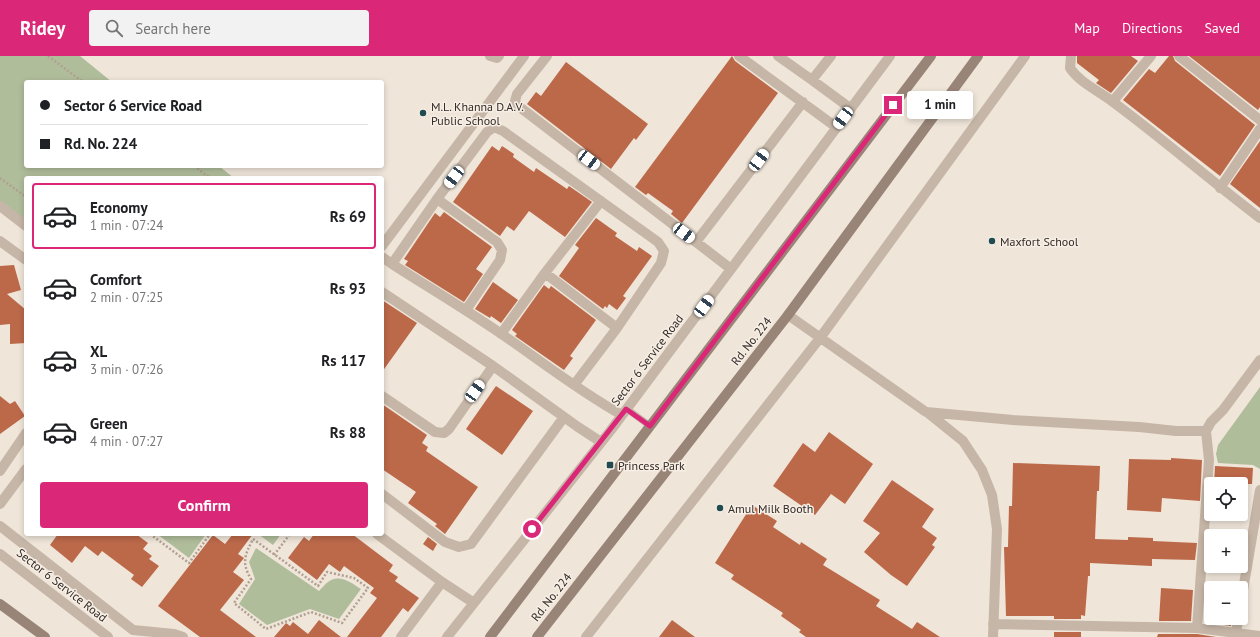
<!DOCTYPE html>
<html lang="en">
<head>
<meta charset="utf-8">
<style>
	:root { --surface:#fff; --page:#f2f2f2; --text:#202124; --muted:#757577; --line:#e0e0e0; --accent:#db2777 }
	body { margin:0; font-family:"PT Sans",sans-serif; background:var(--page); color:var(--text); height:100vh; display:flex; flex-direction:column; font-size:15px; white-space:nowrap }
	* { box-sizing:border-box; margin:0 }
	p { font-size:13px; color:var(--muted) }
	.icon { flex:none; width:22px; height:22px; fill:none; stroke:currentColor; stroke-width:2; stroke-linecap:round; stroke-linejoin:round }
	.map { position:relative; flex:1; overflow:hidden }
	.sheet { position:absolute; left:24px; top:120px; width:360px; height:360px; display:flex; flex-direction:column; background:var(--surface); border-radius:4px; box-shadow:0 2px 6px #0003 }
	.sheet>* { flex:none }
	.hud { position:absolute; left:24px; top:24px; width:360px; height:88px; border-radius:4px; box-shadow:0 2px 6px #0003; display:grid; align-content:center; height:88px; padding:0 16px; background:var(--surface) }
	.controls { position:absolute; left:1204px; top:421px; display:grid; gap:8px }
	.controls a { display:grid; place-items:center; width:44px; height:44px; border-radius:4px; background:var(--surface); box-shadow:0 2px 6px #0003; font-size:20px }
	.end { position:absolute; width:18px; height:18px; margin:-9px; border:5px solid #db2777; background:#fff; box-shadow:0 0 0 2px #fff }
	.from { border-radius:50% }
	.bubble { position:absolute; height:28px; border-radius:4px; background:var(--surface); box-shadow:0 2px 6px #0003; font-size:13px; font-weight:700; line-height:28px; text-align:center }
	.car { position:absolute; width:12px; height:24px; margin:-12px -6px; border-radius:5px; box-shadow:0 0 3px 1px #0007; background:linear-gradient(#fff 24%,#345 0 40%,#fff 0 76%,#345 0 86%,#fff 0) }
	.hud b { display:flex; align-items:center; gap:14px; height:38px; font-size:15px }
	.hud b+b { border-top:1px solid var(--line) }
	.hud i { width:10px; height:10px; background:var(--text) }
	ul { padding:7px 0 0; list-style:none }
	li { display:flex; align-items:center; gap:12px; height:66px; margin:0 8px 6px; padding:0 8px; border:2px solid transparent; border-radius:4px }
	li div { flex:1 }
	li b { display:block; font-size:15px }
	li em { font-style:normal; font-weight:700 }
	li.selected { border-color:var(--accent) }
	li>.icon { width:36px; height:36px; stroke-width:1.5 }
	.cta { display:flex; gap:8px; margin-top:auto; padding:8px 16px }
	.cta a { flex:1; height:46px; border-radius:4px; background:var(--accent); color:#fff; font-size:16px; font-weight:700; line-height:46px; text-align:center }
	header { display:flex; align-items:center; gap:24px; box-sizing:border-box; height:56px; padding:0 20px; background:var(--accent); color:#fff }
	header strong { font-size:19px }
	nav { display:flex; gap:22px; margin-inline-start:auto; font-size:14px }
	.search { width:280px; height:36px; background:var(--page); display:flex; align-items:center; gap:10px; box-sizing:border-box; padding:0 14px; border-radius:4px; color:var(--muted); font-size:15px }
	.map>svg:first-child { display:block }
	.green { fill:#b0bd9b }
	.building { fill:#bc694a }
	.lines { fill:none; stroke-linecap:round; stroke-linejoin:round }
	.path { stroke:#b1a091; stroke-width:2.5; stroke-dasharray:2 2; stroke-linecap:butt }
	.lane { stroke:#c6b6a7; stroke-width:7 }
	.street { stroke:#c6b6a7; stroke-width:10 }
	.secondary { stroke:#998578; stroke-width:10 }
	.route { stroke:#db2777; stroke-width:5 }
	.poi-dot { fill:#204c51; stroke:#f7efe5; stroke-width:1.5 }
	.labels { text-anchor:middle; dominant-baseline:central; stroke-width:3; stroke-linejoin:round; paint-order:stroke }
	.poi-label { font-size:12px; fill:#332b27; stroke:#f7efe5; text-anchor:start }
	.street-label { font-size:12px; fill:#332b27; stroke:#f7efe5 }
</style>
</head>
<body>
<header>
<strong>Ridey</strong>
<div class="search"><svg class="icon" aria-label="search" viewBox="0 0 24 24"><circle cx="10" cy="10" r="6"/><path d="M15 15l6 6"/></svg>Search here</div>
<nav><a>Map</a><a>Directions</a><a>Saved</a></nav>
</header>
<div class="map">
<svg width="1260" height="581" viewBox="0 0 1260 581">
	<rect width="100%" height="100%" fill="#efe5d9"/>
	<!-- green -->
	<path class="green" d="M0,0H80L112,26H26V110H219L234,122H26V167L0,147Z
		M1260,331V413L1253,409L1218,407L1216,398L1218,389Z
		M157,478H206L189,502Z
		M258,478H281L273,489Z
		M256,492L319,535C322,532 325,528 328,526C339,517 352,527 361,533L339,563L310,553L267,569L239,548L255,523L249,506Z"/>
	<!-- building -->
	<path class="building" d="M732,0L735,5L778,37L682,167L671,158L673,155L648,137L646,139L635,131Z
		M1077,0H1131L1138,5L1111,37L1096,27L1099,24L1077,7Z
		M1169,0H1173L1175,5L1255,69L1220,120L1123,44L1149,13L1155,17Z
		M1189,0H1260V51L1258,54Z
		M566,6L648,68L636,84L634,82L611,113L527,48L536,36L541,40Z
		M1260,85V152L1230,128Z
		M492,90L499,95L502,90L514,98L513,101L534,116L536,112L567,133L569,130L592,146L565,181L529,155L514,175L507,170L500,180L453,146Z
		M444,156L492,191L476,213L483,218L464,246L405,209L408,205L404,203L435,157L440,161Z
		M596,162L617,177L615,180L637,195L639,191L652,200L623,240L626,242L617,254L609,248L607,252L605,250L603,253L559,220L579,192L575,189Z
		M14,209L21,234L7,238L26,254V287L10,288V268L0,269V210Z
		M493,226L518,244L501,267L491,260L490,262L475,253Z
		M544,229L549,233L551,230L596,264L570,300L573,302L564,314L515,280L517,278L512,274Z
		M382,244L417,267L382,316Z
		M496,330L533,355L502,399L466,373Z
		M0,340L10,348L15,345L25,360L0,378Z
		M382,348L427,379L422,387L428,391L426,395L478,431L445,478L435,470L437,468L408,447L416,436L382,413Z
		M829,376L873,408L845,448L831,438L815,459L773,430L803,387L815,396Z
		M1171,402L1202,404L1200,445L1162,442L1161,456L1127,454L1129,403L1171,404Z
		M1013,407L1100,410L1099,435H1097L1095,483L1128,484V481L1153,482V485L1197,487L1195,504L1152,503V510L1090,507V520H1088L1085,560L1081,559V563H1054V560H1006L1004,491H1008L1009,450H1012Z
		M1215,410L1253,412L1252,428H1214Z
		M892,424L934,453L922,471L937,482L932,489L935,491L907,530L891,519L864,496L880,477L863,465Z
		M752,449L777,465L773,471L800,489L801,486L827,503L823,509L880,544L876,550L912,573L917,566L940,581H806L799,576L801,574L781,560L783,557L731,523L734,519L715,507Z
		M58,478H136L148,487L143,493L152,500L149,503L159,510L142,531L131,523L134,519L102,495L98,500L85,490L72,507L50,489Z
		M233,478H253L238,498L244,502L233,516L244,524L220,554L256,581H200L158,550L213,479L225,488Z
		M314,478H352L393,509L389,515L398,521L395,525L419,542L408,556L403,552L381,581H347L377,542L370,537L374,532L344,510L340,516L329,508L317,524L288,502L304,481L309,485Z
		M428,481L437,488L433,495L423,488Z
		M1161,532L1193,534L1191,565H1159Z
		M1206,535H1211V562H1231V570L1204,566Z
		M319,564L341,581H274L286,567L290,570L293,566L308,578Z
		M672,564L695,581H659Z
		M1054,576H1081V581H1054Z
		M1158,578H1197L1216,581H1157Z"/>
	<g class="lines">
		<!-- path -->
		<path class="path" d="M48,0L83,26
			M194,110L210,122
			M0,122L26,141
			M150,478L189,507L210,478
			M253,483L318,530L327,516L354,522L368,532L342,567L311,556L266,573L234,547L251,523C241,506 245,499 253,483Z
			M274,499L290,478"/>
		<!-- lane -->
		<path class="lane" d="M627,353L650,370"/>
		<!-- street -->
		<path class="street" d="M490,0L497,2L499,0
			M547,0L517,38L515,45L517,49L696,186L803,46
			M739,0L836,71
			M778,0L812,24L831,0
			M1071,0L1070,12C1080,27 1099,35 1113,46C1163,83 1210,124 1260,162
			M1179,0L1260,64
			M812,24L850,52
			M1113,45L1151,0
			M1220,132L1260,73
			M437,143L497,186L502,194L500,204L466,254
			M0,150L26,170
			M0,185L26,204
			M696,186L731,213
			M382,190L524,0
			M382,201L392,208
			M545,217L617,272
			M382,236L493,310L578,371L601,386
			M788,259L926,356L1013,364L1139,371L1176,375H1206L1211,366L1223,354L1260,304
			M501,278L545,217L601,145
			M574,329L617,272L661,207L664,195L658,186L503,75L494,71L487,76L437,143L392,208C428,231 465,253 500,277C541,305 579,335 622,359
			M382,340L435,376L444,377L449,373L493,310
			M927,356L963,385L982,414L992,439L997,473L993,581
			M0,415L26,377
			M382,438L445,486L459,491L471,488L564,361
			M0,448L26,413
			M0,470L133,574L174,578L183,581
			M377,478L442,526L474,547
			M0,498L108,581
			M1241,546L1260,434
			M993,568L1197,572L1260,580
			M1197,572L1209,404L1206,375
			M401,581L442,526
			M447,581L611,374L890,0
			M586,581L820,282L1025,0
			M1236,581L1238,562"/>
		<!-- secondary -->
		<path class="secondary" d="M0,548L45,581
			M490,581L931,0
			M537,581L788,259L978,0"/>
	</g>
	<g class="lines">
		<!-- route -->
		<path class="route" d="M532,473L626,353L650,370L893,49"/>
	</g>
	<!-- markers -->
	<g class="poi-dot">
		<circle cx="423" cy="57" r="4"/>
		<circle cx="992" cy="185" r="4"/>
		<rect x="606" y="405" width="8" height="8" rx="2"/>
		<circle cx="720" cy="452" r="4"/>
	</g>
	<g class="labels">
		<!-- poi labels -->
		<g class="poi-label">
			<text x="431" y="50">M.L. Khanna D.A.V.<tspan x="431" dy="14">Public School</tspan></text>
			<text x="1000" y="185">Maxfort School</text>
			<text x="618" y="409">Princess Park</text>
			<text x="728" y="452">Amul Milk Booth</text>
		</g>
		<!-- street labels -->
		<g class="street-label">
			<text transform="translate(751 285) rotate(-52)">Rd. No. 224</text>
			<text transform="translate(647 304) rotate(-53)">Sector 6 Service Road</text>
			<text transform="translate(62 529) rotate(38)">Sector 6 Service Road</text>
			<text transform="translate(551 541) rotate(-52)">Rd. No. 224</text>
		</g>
	</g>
</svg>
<div class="controls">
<a><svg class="icon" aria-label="locate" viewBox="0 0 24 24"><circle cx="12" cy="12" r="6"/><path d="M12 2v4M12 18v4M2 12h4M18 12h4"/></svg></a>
<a>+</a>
<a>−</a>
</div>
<i class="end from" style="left:532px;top:473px"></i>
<i class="end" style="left:893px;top:49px"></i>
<div class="bubble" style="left:907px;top:35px;width:66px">1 min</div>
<i class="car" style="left:843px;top:62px;rotate:217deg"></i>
<i class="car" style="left:589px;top:104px;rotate:127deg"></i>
<i class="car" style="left:759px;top:104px;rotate:37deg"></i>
<i class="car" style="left:454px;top:121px;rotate:217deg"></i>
<i class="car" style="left:684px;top:177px;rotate:127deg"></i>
<i class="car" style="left:704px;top:250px;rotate:37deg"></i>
<i class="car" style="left:475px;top:335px;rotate:35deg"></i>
<div class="hud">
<b><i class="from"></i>Sector 6 Service Road</b>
<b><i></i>Rd. No. 224</b>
</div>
<section class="sheet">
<ul>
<li class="selected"><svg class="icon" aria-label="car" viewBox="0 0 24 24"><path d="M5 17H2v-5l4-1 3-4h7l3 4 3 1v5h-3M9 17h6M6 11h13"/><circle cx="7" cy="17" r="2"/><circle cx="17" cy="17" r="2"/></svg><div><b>Economy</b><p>1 min · 07:24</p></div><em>Rs 69</em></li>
<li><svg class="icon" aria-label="car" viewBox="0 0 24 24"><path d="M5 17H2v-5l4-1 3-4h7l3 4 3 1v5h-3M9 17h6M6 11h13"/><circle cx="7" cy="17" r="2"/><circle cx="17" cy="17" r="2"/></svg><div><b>Comfort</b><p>2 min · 07:25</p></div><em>Rs 93</em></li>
<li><svg class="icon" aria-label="car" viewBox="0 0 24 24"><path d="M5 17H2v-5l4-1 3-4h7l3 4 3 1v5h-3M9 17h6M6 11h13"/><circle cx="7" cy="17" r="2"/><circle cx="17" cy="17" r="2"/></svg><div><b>XL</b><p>3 min · 07:26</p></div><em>Rs 117</em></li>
<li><svg class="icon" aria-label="car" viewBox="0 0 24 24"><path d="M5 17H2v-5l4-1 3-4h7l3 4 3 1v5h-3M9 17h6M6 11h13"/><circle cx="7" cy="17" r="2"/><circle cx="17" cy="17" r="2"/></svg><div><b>Green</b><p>4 min · 07:27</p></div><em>Rs 88</em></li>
</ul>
<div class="cta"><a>Confirm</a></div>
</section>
</div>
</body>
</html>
